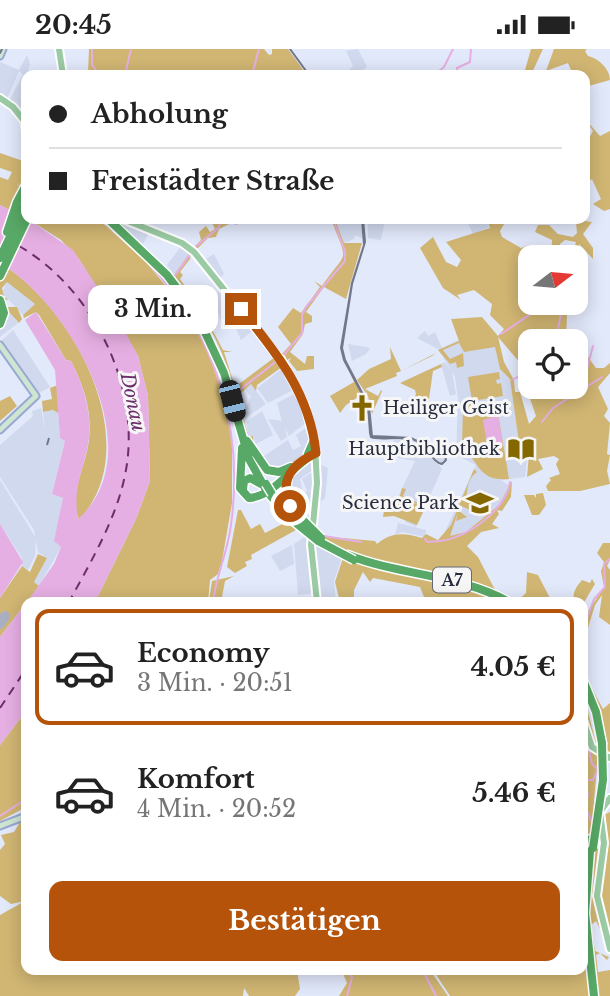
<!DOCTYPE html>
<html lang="de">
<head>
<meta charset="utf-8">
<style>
	:root { --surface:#fff; --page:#f6f6f6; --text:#222; --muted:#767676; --line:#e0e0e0; --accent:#b45309 }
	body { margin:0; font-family:"Libre Baskerville",serif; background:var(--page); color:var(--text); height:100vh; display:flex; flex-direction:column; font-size:26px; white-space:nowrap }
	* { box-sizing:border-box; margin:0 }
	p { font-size:23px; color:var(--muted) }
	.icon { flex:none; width:38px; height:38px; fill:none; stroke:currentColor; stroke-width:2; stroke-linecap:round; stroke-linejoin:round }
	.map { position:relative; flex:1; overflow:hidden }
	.drawer { position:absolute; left:21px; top:548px; width:567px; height:378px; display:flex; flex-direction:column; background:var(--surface); border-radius:14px; box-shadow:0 4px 18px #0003 }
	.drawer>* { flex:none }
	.banner { position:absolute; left:21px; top:21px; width:569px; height:154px; border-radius:14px; box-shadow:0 4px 18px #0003; display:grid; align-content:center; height:154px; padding:0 28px; background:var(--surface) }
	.needle { width:46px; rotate:74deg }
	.fabs { position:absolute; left:518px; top:196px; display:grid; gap:14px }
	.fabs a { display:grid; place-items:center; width:70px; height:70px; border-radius:14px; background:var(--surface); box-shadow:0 4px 18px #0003; font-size:35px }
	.end { position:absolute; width:32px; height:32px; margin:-16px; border:9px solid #b45309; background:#fff; box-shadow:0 0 0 4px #fff }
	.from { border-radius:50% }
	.bubble { position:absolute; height:49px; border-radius:14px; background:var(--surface); box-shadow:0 4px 18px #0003; font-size:23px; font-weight:700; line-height:49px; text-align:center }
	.car { position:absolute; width:21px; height:42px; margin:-21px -10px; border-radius:9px; box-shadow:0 0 5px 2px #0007; background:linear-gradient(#222 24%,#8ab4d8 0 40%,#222 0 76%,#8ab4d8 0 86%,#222 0) }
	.banner b { display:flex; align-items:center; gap:24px; height:66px; font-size:26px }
	.banner b+b { border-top:2px solid var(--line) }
	.banner i { width:18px; height:18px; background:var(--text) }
	ul { padding:12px 0 0; list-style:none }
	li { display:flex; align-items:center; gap:21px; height:116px; margin:0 14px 10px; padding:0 14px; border:4px solid transparent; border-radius:14px }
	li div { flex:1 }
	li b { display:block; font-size:26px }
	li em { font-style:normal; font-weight:700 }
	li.active { border-color:var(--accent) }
	li>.icon { width:63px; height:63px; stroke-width:1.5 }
	.action { display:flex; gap:14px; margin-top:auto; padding:14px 28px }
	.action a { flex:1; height:80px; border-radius:14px; background:var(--accent); color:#fff; font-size:28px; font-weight:700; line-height:80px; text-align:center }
	.status { display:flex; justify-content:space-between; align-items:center; height:49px; padding:0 35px; background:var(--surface); direction:ltr }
	.status svg { height:19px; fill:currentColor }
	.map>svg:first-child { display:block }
	.built { fill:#d1d9ee }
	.green { fill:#d1b673 }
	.water { fill:#e6afe3 }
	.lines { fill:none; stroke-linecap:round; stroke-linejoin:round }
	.stream { stroke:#e6afe3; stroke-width:2 }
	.ferry { stroke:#6d2d6b; stroke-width:2; stroke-dasharray:9 7; stroke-linecap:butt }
	.runway { stroke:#aab0c2; stroke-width:10 }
	.secondary-casing { stroke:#98a8d2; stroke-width:9 }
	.primary-casing { stroke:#fff; stroke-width:10 }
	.motorway-casing { stroke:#fff; stroke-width:11 }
	.secondary { stroke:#cde5d1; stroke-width:5 }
	.primary { stroke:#9bcba4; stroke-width:6 }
	.motorway { stroke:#58a967; stroke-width:8 }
	.tram { stroke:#72788a; stroke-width:2 }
	.rail { stroke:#72788a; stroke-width:2; stroke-dasharray:9 9; stroke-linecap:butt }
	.motorway-bridge-casing { stroke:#fff; stroke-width:11; stroke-linecap:butt }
	.motorway-bridge { stroke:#58a967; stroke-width:8 }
	.route { stroke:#b45309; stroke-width:9 }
	.labels { text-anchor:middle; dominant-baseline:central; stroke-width:6; stroke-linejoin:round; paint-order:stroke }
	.shield { fill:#f6f6f6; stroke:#656975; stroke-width:2 }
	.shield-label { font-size:16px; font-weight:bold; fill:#272d3e }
	.poi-label { font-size:18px; fill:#272d3e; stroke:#f6f6f6; text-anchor:end }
	.water-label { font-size:19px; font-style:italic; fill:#6d2d6b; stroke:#f6f6f6 }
</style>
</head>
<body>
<div class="status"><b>20:45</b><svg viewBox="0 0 49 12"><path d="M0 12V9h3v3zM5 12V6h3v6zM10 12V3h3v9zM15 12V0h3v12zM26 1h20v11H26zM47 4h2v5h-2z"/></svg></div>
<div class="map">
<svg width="610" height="947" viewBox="0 0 610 947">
	<rect width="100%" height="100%" fill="#e2e9fb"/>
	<!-- built -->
	<path class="built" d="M358,0L367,18L361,22L363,26H351L348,22L353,17L346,2Z
		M27,6L30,15L26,29L19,22L7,50L0,45V13L19,21Z
		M22,27L26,30V62L22,64L9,52Z
		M116,170L150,182L143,195L120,176Z
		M335,170H363L362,189L355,186L354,190L344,194Z
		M466,170H486L489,178L473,185Z
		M385,171L381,191L368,189V174Z
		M182,196L191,202L174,226L167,216Z
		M214,205L224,225L218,232L204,211Z
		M7,232L35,255L23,266L2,244Z
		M218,241L234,260L220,271L219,265L201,248L204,245L218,258Z
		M238,260L255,280L241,291L230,267Z
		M10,263L18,274L0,288V280Z
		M13,281L50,338L39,344L0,293Z
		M425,282L428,287L435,283L442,299L458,291L468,302L495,297L502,322L510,330L519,394L529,393L525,428L501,431L508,436V443L499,456L466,483L448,489H442L476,416L456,406L458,350L455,328L438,300L417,289Z
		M348,295L366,298L370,299L366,305L352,312Z
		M445,313L452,323L456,345L450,347L441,315Z
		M283,319L295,340L268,354L257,339Z
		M251,335L266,355L244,370L243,364L251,348L245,340Z
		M296,344L307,373L289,387L285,379L287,388L281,392L268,370L282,372L277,354Z
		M41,359L45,382L43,363L53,361L58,364L60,389L65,392L52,445L63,449L61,498L39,537L34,533L47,509L38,503L34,481L0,428V396L33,367L32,362Z
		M262,362L273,386L256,395L253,387L249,388L246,373Z
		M307,378L311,393L307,403L285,419L272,420L261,409L288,391L293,401L301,397L296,386Z
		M381,386L405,387L414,392L415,390L446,409L441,416L433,410L442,420L416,478L405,473L413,454L398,448L415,412L398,409L393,392L395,389L382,390Z
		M312,411L314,420L300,430L303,445L297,459L291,451L288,431L306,412Z
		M319,415L328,419L325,450L319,453Z
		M314,422V441L308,442L313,443L311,475L298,461L307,441L302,430Z
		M0,431L36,489L35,507L28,521L22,517V509L0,475Z
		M398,474L426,481L425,488L402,483L395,486Z
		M306,487L309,489L315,544L298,546L294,495Z
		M313,492L342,508L334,532L336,553H319Z
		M292,496L294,515L280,522L271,507Z"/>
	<!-- green -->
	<path class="green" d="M89,0H264L269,6L272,5V0H288L307,26H85L88,24Z
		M531,0H543L531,26H519L525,21Z
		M554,0H587L585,2L588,7C598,9 610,20 610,31L585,38L584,26H573L568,14L546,22Z
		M585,70L600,87L610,82V160L604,162L593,155L601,150L592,130L585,136V96L593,82Z
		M0,104L26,113V139L16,135L26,141L27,170L0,156V128L8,131L12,123L0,119Z
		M28,170H94L105,176L146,213L184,259L206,299L222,342L232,389V454L222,512L218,525L210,531L208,553H95L136,470L150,432L148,347L138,307L79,210L61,191Z
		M204,170H244L239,175L231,174L219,180L216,188L208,189L196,201L193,199L201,191L199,183L206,177L210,183L215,180L211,172L207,175Z
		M331,170H335L344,194H362L346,250L324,238L303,267L306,263L312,267V273L305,275L303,285L290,303L305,315L307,307H314V320L297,322L289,312L291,309L285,312L281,306L291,295L278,278L293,259L301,264L320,238L314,232L322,237C348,199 349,217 331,170Z
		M487,170H507L500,182L502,188L521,199L529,196L541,208H530V254H567L571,261L567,265L566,292H530V334L527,322L498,288L504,313L514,331L515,343H520L529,375L536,367L527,341L531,338H576V314L581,315L588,308L596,319H604L610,314V324L598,338L608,360L604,367L610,374L607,405L610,406L607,422L610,435L580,442H548L546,437L551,431L549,429L560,425L556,415L559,410L554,407L538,410L543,420L527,428L530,393L527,409L516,410L513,407L507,412L506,405L527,406L529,399L525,393L519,394L510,330L500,320L495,298L464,303L459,294L443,301L450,310L463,304L464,317L457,319L456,313L450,315L438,301L459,292L451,270L482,268L498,287L504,280L490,266L492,255L474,241L457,246L461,251L443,239L420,199L433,188L446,213L457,218L461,211L446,193L490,179Z
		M571,170L592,173L583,185L593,199V210L579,195L576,219V208H572L576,193L565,191L560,195L558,208H551L552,191L535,183L538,176H549L558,185L573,188L577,184L576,173Z
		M191,202L190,210L180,223L183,226L180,230L202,261L223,301L232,303H224L235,338L275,308L282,318L257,336L256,342L251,335L237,348L249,388L253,387L254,396L268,418L275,421L287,417L309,401L285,421H270C242,386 244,370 231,329C219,291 199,256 174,226Z
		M0,214C74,258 148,396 79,471C68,444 86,418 89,391C92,361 84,338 71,312L66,311L39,266L36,263L24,269L23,266L35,255L7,233L2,239L4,248L8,250L5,252L7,258H17L22,270L19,274L10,264L0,280Z
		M390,298L401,322L436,304L432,307L401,322L396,324L397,327L365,340L378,347L381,341L382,342L372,365L368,347L357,331L369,320L391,310Z
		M441,315L442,318L433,322L429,350L422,352L420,362L412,356L416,345L415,341L400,334Z
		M348,319C356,334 369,351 369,369L361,346L346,356L340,364L330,347L354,333Z
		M499,323L500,330L496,331L497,335L501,334L503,347L472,352L468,328Z
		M58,336V364L53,361L43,363L42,352L52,350L50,339Z
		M10,347L17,357L0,372V352Z
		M478,353L480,361L497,358L509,430C478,433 480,413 462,398L463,356Z
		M474,420L477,423C466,430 468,443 466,449L473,454L470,461L461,457L459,462L467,468L456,472L458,463L450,487L466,483L499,456L512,432L511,448L502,462L497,461L499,465L492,475L499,479L481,483L467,497L478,508L495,541L517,553L495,543L349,504L320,487L375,492L377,495C392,482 405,484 422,489L426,485L438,491L451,476Z
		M402,439L406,440L403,447L425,457L412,453L425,459L417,476L394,467L383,468L385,457L397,458Z
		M266,444L296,481L251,506L252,510L245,513L247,517L235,524L227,518L238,461H241L251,480L260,475L265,484L286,473L264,447L253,454L251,450Z
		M543,444L546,456L539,466H532L524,446H534L536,449V445Z
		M603,494H610V511L607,517L610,521V576L599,568L602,546L595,556L583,595V570L604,538L601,522L604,513L597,504Z
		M38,505L47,509L34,533L39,537L0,588V549L22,517L30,523Z
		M343,509C393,529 449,530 498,553H426L420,538L373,529L370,533L363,523L354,541V553H340L335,533Z
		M527,523L538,526L552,553L517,552L526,544Z
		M234,527L225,532L221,553H209L212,532Z
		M592,530L595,535L583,555L574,553C572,544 576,538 582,531L590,534Z
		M583,623L603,660L610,654V708L605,706Z
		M583,643L598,702L583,668Z
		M26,662V758L0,772V696Z
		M583,674L598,704L593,765L602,767L610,763V896L603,858L599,857L606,892L596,872L591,876L595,902L609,908L607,911L600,904L596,906L598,923L610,921V947H450L433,921L583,920Z
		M26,769V920L297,921L300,940L295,947H249L244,939L243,947H0V866L25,852L11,855L0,847V801L5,795L1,786L14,783L19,775L15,772Z
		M341,920L430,921L448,947H339L347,934Z"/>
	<!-- water -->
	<path class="water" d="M0,156L28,170L73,201L117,268L138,307L148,347L150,432L136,470L95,553H27L54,515L61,498L54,492L63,449L52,445L65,392L60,389L55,321L25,271L36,263L66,311L71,312C85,340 94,369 87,401C81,427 73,442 78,470C154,403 71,256 0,214Z
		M498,366L503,396L488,400L483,371Z
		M0,475L23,513L0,549Z
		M26,554V662L0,696V588Z"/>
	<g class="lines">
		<!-- stream -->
		<path class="stream" d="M92,0V16L100,26
			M125,26L131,0
			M252,26L259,0
			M434,26L444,18L453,0
			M457,26V19L470,13L471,0
			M231,173L236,175L243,170
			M108,177L133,199
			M194,199L218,179L223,170
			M554,200V208
			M576,213L577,208
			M149,215C217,286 244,381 231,476C228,502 216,527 213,553
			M174,228L191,204
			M501,285L547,254
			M551,292L558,280L563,254
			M283,307L302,284V266L306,258L345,212V202L333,170
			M586,323L593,297
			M582,328L585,325
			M512,331L530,321
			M233,346L278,311
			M542,373L553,359L602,328
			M324,487L361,493
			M425,490L428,493L440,492
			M441,492C468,488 506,461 510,433
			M583,580L594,550L605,538L604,515L610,510
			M583,698L589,702L592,715L598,720L593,731H585L588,746
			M583,751L588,747
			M583,754L592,773
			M0,767L26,750
			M599,787L600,799
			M598,819L600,804
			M598,863L602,881
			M422,920L436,947
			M347,947L352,929L348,920"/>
		<!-- ferry -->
		<path class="ferry" d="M19,197C94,240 143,341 125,426C116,471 90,514 69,553
			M0,659L26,620"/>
		<!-- runway -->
		<path class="runway" d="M0,575L5,567"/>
		<defs>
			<path id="secondary" d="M0,7L3,0
				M0,296L36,347L0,381
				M0,777L26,767"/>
			<path id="primary" d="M59,0L63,26
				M0,49L13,58L26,74
				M123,170L182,194L194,203L283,314
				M281,310L305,356L315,397L317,434L311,496L317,553
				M583,671L592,698L610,709
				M610,749L600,763L604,794L597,847L610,900"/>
			<path id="motorway" d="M25,75L26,80
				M108,170L167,226L197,266L224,324L249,410L265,439
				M7,183L17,153L26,136
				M0,209L26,153
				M0,227L27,170
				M0,251L4,264L0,275
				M247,392L267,421L279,423L291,418
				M242,399L240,439L249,449C276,447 292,415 316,404
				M308,405L314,391
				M288,425L286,441L292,460
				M243,440L244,432L250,429L261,435
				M270,446L286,466
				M348,506C401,527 459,525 509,553
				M583,631L596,663L602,694
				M591,790L585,864L594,947"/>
		</defs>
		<!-- secondary casing -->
		<use href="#secondary" class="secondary-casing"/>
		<!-- primary casing -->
		<use href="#primary" class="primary-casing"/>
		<!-- motorway casing -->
		<use href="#motorway" class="motorway-casing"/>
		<!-- secondary -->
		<use href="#secondary" class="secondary"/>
		<!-- primary -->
		<use href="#primary" class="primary"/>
		<!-- motorway -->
		<use href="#motorway" class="motorway"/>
		<!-- tram -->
		<path class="tram" d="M290,0L309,26
			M0,4L2,0
			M362,170L364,196L352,234L341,299L344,311L368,356L370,384L371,388C381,392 401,386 415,391C429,396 431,413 442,415L446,411L445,407L411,389L372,387L369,357L345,311L342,299L352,235L365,193L363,170"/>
		<!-- rail -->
		<path class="rail" d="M47,396L49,389"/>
		<defs>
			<path id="motorway-bridge" d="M266,435L272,445
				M292,460L321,489
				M286,466L318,492L354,511
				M593,799L603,731L602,694"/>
		</defs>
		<!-- motorway-bridge casing -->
		<use href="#motorway-bridge" class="motorway-bridge-casing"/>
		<!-- motorway-bridge -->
		<use href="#motorway-bridge" class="motorway-bridge"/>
	</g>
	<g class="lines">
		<!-- route -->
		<path class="route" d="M241,260C277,304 310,345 316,404C292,415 279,431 290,457"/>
	</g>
	<!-- icons -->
	<defs>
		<symbol id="church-bare" viewBox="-9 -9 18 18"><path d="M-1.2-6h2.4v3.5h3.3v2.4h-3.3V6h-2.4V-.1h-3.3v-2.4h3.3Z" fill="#856700" stroke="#f6f6f6" stroke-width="2.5" paint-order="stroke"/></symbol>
		<symbol id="library-bare" viewBox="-9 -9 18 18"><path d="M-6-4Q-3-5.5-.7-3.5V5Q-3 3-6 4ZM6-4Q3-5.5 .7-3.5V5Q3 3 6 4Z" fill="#856700" stroke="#f6f6f6" stroke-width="2.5" paint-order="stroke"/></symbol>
		<symbol id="university-bare" viewBox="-9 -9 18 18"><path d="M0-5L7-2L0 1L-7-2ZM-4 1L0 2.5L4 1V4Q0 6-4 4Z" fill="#856700" stroke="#f6f6f6" stroke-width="2.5" paint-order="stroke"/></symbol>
	</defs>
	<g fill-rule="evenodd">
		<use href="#church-bare" x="343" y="340" width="38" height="38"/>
		<use href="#library-bare" x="502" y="381" width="38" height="38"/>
		<use href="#university-bare" x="461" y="435" width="38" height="38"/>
	</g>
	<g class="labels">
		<!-- shield labels -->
		<rect class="shield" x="433" y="518.5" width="38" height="25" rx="5"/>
		<g class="shield-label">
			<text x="452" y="531">A7</text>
		</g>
		<!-- poi labels -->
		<g class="poi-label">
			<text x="383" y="359" text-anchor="start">Heiliger Geist</text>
			<text x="500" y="400">Hauptbibliothek</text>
			<text x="459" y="454">Science Park</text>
		</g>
		<!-- water labels -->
		<g class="water-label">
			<text transform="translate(133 353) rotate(78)">Donau</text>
		</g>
	</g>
</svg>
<div class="fabs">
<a><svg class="needle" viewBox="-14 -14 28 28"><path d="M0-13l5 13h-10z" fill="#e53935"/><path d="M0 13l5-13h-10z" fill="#767676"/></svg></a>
<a><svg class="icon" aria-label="locate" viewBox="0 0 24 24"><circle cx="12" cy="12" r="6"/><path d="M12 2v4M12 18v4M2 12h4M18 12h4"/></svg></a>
</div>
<i class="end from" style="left:290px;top:457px"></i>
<i class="end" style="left:241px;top:260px"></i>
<div class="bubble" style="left:88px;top:236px;width:130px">3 Min.</div>
<i class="car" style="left:232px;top:352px;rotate:166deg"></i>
<div class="banner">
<b><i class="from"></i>Abholung</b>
<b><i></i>Freistädter Straße</b>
</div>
<section class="drawer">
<ul>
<li class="active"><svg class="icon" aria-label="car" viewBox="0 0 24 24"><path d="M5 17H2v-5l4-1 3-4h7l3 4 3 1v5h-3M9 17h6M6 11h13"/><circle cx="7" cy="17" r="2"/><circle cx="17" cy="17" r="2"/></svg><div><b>Economy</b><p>3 Min. · 20:51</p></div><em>4.05 €</em></li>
<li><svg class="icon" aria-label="car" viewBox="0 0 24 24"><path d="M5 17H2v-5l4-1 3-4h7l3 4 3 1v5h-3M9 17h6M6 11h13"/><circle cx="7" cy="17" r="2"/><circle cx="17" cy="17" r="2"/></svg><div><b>Komfort</b><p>4 Min. · 20:52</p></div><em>5.46 €</em></li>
</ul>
<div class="action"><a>Bestätigen</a></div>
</section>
</div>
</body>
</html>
